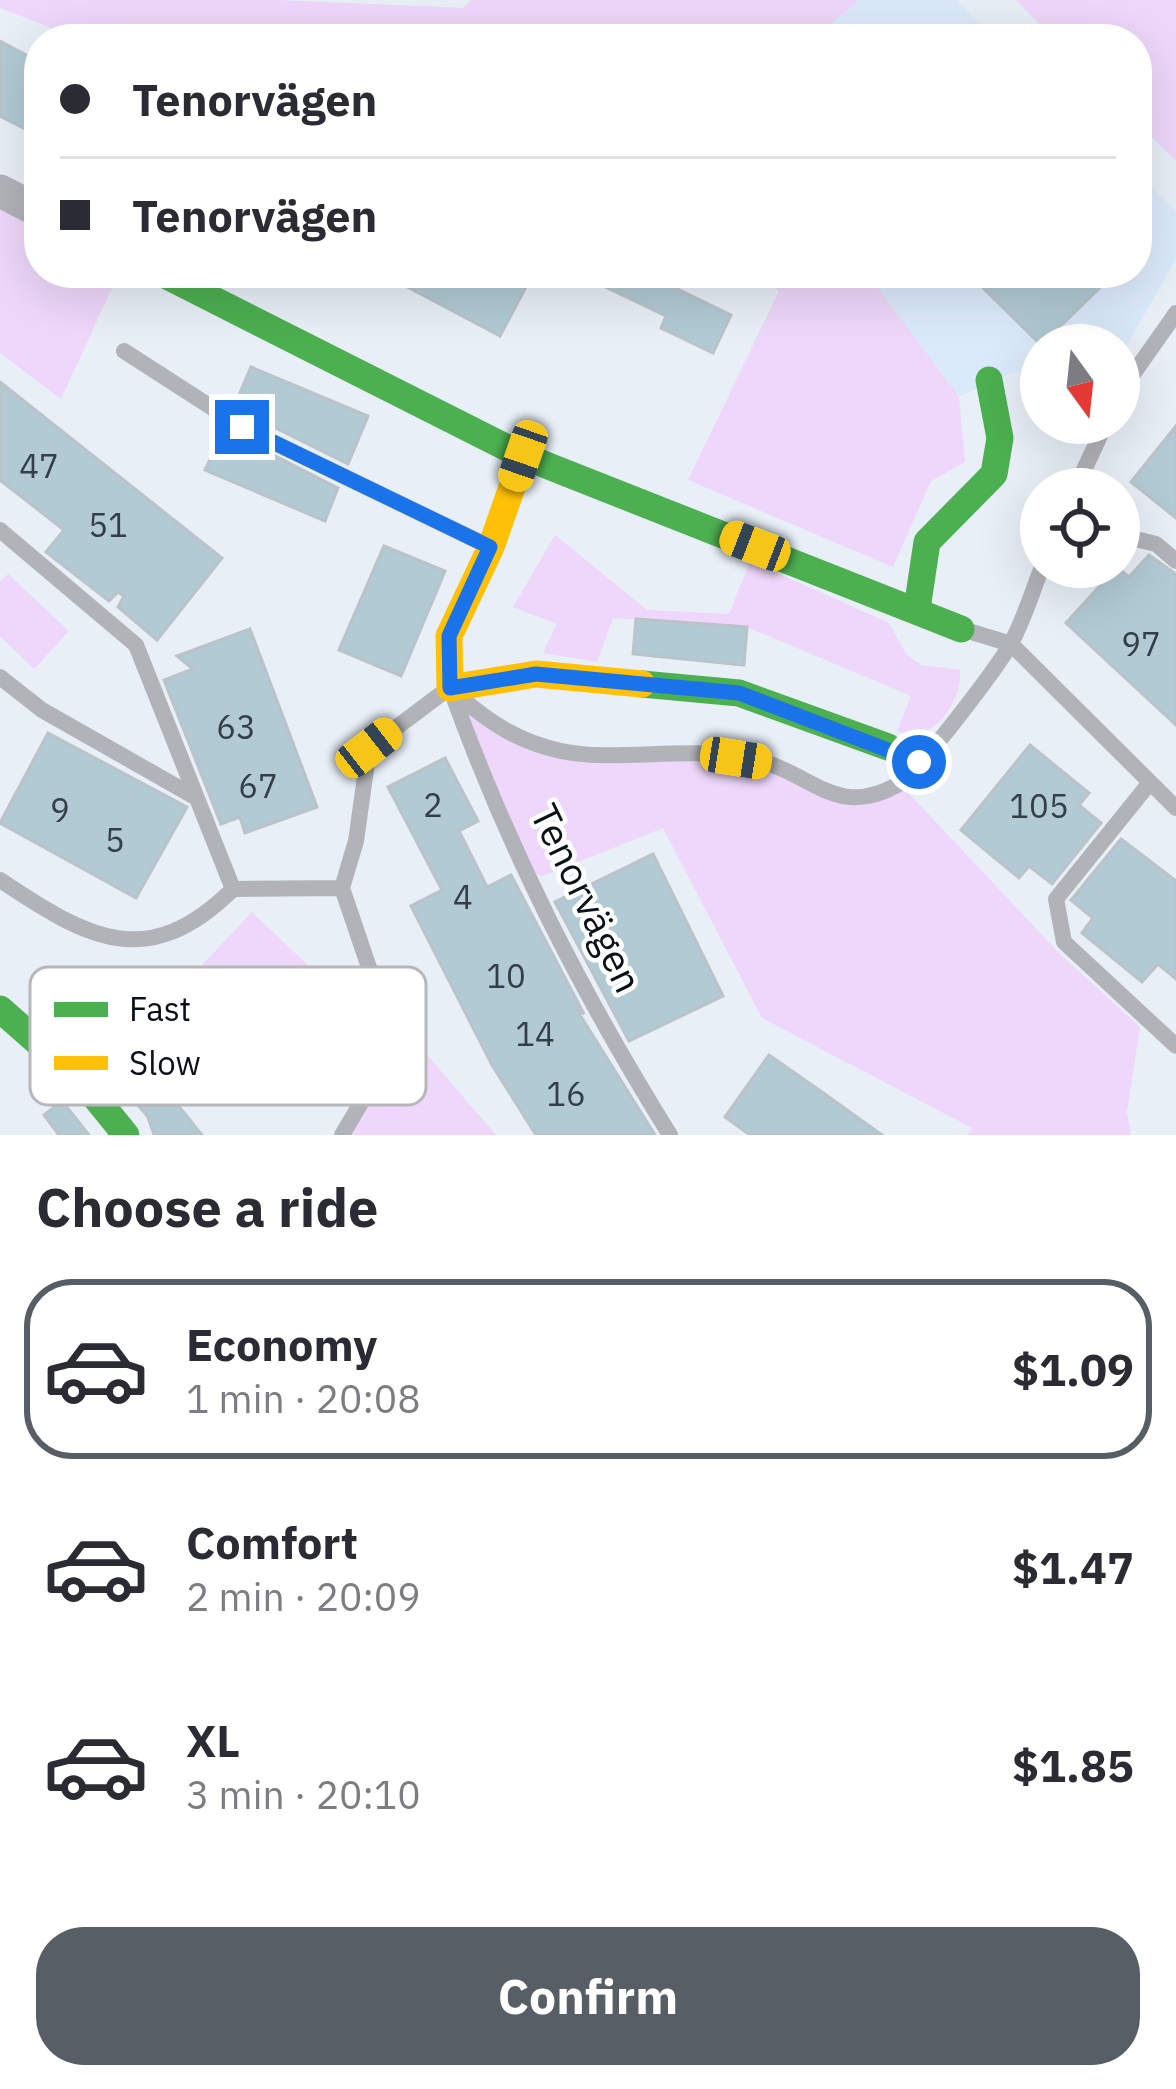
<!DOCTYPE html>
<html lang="en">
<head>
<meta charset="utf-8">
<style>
	:root { --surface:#fff; --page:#f2f2f3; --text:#2b2b33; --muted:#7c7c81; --line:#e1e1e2; --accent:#575e66 }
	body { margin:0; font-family:"IBM Plex Sans",sans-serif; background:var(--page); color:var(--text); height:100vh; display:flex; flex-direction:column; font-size:45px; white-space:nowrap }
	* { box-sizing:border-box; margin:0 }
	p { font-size:39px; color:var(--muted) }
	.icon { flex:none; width:66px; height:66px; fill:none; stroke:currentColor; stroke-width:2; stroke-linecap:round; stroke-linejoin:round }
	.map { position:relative; height:1135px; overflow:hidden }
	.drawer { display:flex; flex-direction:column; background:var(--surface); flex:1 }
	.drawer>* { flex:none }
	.banner { position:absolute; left:24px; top:24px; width:1128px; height:264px; border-radius:48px; box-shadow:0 12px 48px #0002; display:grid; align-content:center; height:264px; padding:0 36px; background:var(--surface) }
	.needle { width:78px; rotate:165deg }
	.buttons { position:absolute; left:1020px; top:324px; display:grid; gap:24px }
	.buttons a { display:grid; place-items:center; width:120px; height:120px; border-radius:50%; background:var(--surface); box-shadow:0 12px 48px #0002; font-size:60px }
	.end { position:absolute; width:54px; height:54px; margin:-27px; border:15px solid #1a73e8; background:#fff; box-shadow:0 0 0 6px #fff }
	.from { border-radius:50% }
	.car { position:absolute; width:36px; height:72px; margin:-36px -18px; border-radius:15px; box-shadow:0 0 9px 3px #0007; background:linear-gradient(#f5c518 24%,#345 0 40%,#f5c518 0 76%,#345 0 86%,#f5c518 0) }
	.banner b { display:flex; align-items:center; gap:42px; height:114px; font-size:45px }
	.banner b+b { border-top:3px solid var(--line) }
	.banner i { width:30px; height:30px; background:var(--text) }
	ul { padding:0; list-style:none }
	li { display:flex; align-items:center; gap:36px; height:180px; margin:0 24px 18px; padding:0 12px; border:6px solid transparent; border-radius:48px }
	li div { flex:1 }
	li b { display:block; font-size:45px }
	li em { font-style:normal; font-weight:700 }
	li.current { border-color:var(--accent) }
	li>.icon { width:108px; height:108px; stroke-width:1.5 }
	h2 { padding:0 36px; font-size:54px; line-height:144px }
	.primary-button { display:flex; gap:24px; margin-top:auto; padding:24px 36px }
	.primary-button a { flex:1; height:138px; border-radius:48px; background:var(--accent); color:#fff; font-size:48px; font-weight:700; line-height:138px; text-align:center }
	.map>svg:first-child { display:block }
	.built { fill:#dbeafa }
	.green { fill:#eed7fa }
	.building { fill:#b1cad4; stroke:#b9c3c9; stroke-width:3 }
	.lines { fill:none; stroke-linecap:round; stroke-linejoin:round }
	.lane { stroke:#b1b3b8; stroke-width:16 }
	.street { stroke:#b1b3b8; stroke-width:33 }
	.fast { stroke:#4caf50; stroke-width:27 }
	.slow { stroke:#ffc107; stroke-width:27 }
	.route { stroke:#1a73e8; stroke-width:15 }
	.labels { text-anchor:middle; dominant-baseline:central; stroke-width:9; stroke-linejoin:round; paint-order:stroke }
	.number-label { font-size:33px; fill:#333e47 }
	.street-label { font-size:39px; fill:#091018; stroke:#fff }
	.key { fill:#fff; stroke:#b5b7ba; stroke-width:3 }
	.key-label { font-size:33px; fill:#091018 }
</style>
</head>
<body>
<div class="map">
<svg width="1176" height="1135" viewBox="0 0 1176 1135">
	<rect width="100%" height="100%" fill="#e8eff7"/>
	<!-- built -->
	<path class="built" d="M859,0H956L997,39H843L830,25Z
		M1137,173L1176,211V259L1119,359V345H1041V375L1013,372L959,397L867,273H1137Z"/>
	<!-- green -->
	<path class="green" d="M0,0H279L463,8L471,0H859L830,25L843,39H81L0,8Z
		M1016,0H1176V161L1137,122V39H1054Z
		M0,191L39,211V273H119L61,399L0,353Z
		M749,273H867L959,397L965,462L931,481L893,567L688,480L779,291Z
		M555,535L647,610L729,614L750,561L889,623L906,654L921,665L960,670C962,704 931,746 897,731L911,696L747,627L613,618L597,662L543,653L557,624L513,607Z
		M8,574L69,631L34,669L0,636V582Z
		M450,688L499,731L564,752L736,758L826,795L900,784L1059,953L1140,1027L1127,1112L1131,1135H967L972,1128L762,1018L663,828L543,876L521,871Z
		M252,912L355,1010L289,1080L186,982Z
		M380,1000L496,1135H342L371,1086Z"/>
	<!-- building -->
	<path class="building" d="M0,41L39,62V136L0,116Z
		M381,273H500L526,287L500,336Z
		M576,273H668L663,282L731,315L713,353L661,328L666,316Z
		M968,273H1115L1041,345Z
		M251,367L368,416L348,464L234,407Z
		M0,382L222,558L157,640L118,607L124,596L118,592L109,601L46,552L64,530L0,480Z
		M1176,426V518L1131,482Z
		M224,430L338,488L325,521L205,470Z
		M384,546L445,571L401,676L339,650Z
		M1149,555L1176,574V725L1066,623L1117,567L1129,577Z
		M636,619L747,627L744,665L633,654Z
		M250,629L317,807L245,833L240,817L221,824L164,680L193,669L177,656Z
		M48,733L187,807L136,898L0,823Z
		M1030,745L1089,793L1079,805L1101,823L1052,884L1029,866L1019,878L961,830Z
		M445,758L478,821L459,831L487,887L511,875L584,1014L575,1007L655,1135H536L492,1065L411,906L442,890L388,787Z
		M1121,839L1176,881V979L1158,964L1142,982L1082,933L1093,918L1071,900Z
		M653,854L723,996L629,1041L555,902Z
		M123,1037L202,1135H154L148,1117L98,1057Z
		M769,1055L822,1092L882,1135H750L725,1117Z
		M62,1101L89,1135H59L44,1115Z"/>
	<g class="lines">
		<!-- lane -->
		<path class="lane" d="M124,351L242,427L490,547
			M1119,394L1176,313
			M1075,489L1106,423
			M0,530L136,645L233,889C148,973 88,939 0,880
			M1119,535L1156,544L1176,561
			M965,630L1011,644L1176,808
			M0,677L42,710L195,797
			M451,690C508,849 581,992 670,1135
			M459,696C490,723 519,742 561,751C620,764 707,741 770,764C818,781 841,816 897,785C917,774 998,667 1011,643C1024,620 1032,592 1042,567
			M1148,785L1056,899L1064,942L1176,1046
			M233,889L342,888
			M342,1135L371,1086L380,1000L342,888L356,841L369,748L449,688"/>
		<!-- street -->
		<path class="street" d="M0,191L39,211"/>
		<!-- fast -->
		<path class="fast" d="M161,273L523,456L961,629
			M917,609L927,542L994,474L1000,438L989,380
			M642,684L739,693L888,747
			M0,1009L82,1081L126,1135"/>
		<!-- slow -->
		<path class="slow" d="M523,456L491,547L449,636L450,688L536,674L642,684"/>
	</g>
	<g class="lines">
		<!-- route -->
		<path class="route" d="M242,427L490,547L449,636L450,688L536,674L739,693L919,762"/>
	</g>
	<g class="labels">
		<!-- number labels -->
		<g class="number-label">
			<text x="39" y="465">47</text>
			<text x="108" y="524">51</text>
			<text x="1141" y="643">97</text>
			<text x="236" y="726">63</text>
			<text x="258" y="785">67</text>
			<text x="433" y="804">2</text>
			<text x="1039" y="805">105</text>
			<text x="60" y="809">9</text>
			<text x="115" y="839">5</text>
			<text x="463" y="896">4</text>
			<text x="506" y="975">10</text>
			<text x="535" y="1033">14</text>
			<text x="566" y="1093">16</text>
		</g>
		<!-- street labels -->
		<g class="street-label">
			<text transform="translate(587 898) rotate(64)">Tenorvägen</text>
		</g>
	</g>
	<!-- legend -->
	<rect x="30" y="967" width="396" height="138" rx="18" class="key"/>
	<rect x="54" y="1002" width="54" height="15" fill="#4caf50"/>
	<rect x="54" y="1056" width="54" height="14" fill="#ffc107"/>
	<g class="key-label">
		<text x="129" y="1021">Fast</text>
		<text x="129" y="1075">Slow</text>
	</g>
</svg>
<div class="buttons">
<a><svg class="needle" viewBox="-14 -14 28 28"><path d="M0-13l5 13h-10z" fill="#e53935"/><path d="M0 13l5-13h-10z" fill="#7c7c81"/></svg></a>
<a><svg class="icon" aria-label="locate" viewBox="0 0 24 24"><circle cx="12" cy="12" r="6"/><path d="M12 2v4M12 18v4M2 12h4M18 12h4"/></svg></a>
</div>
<i class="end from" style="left:919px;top:762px"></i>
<i class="end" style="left:242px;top:427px"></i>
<i class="car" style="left:523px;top:456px;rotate:199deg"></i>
<i class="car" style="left:755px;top:546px;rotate:291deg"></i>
<i class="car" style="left:369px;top:748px;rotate:52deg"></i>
<i class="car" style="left:736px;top:758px;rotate:99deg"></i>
<div class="banner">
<b><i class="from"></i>Tenorvägen</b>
<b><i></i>Tenorvägen</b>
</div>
</div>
<section class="drawer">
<h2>Choose a ride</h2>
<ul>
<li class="current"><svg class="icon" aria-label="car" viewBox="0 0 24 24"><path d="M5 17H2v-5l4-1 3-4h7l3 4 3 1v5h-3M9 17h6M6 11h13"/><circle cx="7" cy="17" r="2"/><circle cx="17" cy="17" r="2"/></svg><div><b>Economy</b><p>1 min · 20:08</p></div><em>$1.09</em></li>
<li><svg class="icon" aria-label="car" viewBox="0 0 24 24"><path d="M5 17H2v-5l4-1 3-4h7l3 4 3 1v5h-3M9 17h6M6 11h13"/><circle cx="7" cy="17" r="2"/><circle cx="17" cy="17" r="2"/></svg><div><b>Comfort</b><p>2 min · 20:09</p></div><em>$1.47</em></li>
<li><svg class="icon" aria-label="car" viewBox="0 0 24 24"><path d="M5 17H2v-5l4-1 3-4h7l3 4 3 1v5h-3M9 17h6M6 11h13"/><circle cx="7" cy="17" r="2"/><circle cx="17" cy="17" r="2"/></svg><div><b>XL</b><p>3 min · 20:10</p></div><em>$1.85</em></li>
</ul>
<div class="primary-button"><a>Confirm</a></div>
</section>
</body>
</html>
